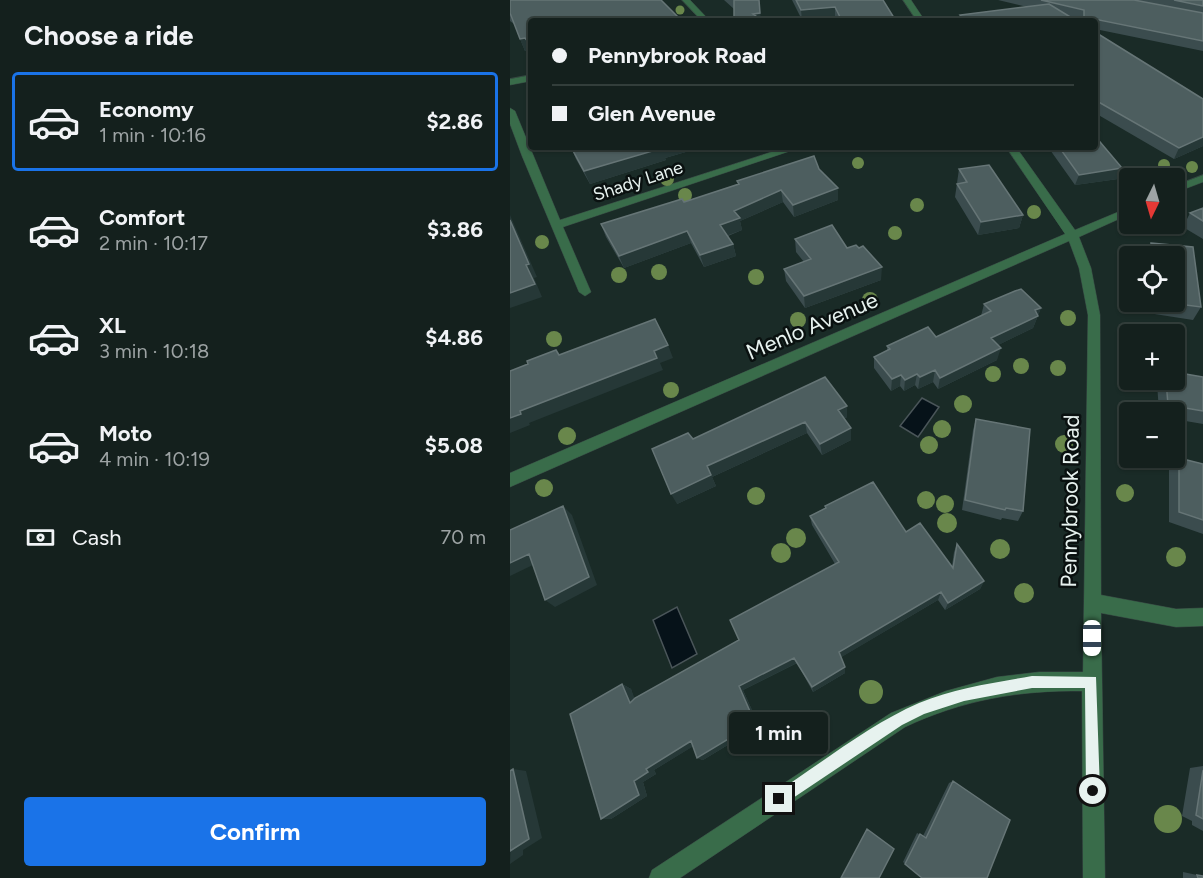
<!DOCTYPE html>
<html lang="en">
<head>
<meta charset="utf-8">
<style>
	:root { --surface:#14201d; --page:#1d2826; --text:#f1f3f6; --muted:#9da3a4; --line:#333e3b; --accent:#1a73e8 }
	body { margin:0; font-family:Figtree,sans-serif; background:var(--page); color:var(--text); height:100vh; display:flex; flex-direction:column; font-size:22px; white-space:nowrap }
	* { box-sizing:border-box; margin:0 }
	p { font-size:20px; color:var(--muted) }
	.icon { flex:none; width:33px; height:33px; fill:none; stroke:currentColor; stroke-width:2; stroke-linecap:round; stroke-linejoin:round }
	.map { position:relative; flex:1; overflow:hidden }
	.details { display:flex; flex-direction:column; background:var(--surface); width:510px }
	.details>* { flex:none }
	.top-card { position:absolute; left:18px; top:18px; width:570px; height:132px; border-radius:6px; box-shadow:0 2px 4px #0004,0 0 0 2px var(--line); display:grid; align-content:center; height:132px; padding:0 24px; background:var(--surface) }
	.needle { width:39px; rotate:185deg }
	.tools { position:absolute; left:609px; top:168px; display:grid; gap:12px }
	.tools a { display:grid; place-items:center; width:66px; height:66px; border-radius:6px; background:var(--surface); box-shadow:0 2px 4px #0004,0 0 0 2px var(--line); font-size:30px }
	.end { position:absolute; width:27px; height:27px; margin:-14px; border:8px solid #e7f2ef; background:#111; box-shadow:0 0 0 3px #111 }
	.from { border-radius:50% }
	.bubble { position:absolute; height:42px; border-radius:6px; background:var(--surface); box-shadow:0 2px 4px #0004,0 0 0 2px var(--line); font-size:20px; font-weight:700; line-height:42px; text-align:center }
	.car { position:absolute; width:18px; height:36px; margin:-18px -9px; border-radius:8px; box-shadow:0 0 4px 2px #0007; background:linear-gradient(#fff 24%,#345 0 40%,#fff 0 76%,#345 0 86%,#fff 0) }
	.top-card b { display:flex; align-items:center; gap:21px; height:57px; font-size:22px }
	.top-card b+b { border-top:2px solid var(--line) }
	.top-card i { width:15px; height:15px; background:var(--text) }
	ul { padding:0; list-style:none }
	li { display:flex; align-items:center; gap:18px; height:99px; margin:0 12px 9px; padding:0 12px; border:3px solid transparent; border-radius:6px }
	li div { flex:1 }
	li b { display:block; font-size:22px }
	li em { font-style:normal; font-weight:700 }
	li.selected { border-color:var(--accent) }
	li>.icon { width:54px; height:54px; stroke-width:1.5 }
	h2 { padding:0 24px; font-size:27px; line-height:72px }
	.pay { display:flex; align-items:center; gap:15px; height:66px; padding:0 24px; font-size:22px }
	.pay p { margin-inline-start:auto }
	.cta { display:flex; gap:12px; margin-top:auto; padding:12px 24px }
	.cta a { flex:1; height:69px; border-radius:6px; background:var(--accent); color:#fff; font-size:24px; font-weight:700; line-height:69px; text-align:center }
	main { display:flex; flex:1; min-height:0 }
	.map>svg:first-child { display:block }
	.water { fill:#061219; stroke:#4a5559; stroke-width:1.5 }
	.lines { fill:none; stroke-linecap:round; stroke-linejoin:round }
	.street-casing { stroke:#374743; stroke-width:1 }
	.street { fill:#396c4a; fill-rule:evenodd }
	.tree { fill:#69874b }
	.wall { fill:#3b4c4e }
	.shaded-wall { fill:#263837 }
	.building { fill:#4d5e5f; stroke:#667576; stroke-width:1.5 }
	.route { fill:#e7f2ef }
	.labels { text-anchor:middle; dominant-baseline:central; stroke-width:5; stroke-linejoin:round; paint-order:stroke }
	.far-street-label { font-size:18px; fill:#e7f2ef; stroke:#0a1110 }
	.street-label { font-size:22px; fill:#e7f2ef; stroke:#0a1110 }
</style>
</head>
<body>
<main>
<section class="details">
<h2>Choose a ride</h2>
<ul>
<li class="selected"><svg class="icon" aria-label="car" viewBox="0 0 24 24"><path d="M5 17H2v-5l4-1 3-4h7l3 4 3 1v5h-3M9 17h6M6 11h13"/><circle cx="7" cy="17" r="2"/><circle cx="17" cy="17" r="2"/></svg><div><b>Economy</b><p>1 min · 10:16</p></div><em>$2.86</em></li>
<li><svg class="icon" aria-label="car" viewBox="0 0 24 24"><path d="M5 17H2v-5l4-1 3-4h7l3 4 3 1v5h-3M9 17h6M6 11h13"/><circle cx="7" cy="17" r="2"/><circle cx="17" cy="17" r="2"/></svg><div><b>Comfort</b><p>2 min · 10:17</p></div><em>$3.86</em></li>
<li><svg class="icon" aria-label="car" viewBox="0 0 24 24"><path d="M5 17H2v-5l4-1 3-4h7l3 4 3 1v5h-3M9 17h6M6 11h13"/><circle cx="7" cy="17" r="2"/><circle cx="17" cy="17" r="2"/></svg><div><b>XL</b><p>3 min · 10:18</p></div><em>$4.86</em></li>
<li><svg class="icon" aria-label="car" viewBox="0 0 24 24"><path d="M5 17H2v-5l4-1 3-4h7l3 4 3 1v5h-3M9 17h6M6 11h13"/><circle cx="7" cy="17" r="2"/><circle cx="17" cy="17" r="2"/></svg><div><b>Moto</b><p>4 min · 10:19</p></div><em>$5.08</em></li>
</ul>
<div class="pay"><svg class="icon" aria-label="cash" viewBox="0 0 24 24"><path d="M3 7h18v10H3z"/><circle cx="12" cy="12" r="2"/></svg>Cash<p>70 m</p></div>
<div class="cta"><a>Confirm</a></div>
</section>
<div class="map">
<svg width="693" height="878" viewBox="0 0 693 878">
	<rect width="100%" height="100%" fill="#1a2b27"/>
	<!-- water -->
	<path class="water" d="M412,398L429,407L408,437L390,426Z
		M167,607L187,654L162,668L143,620Z"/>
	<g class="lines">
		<defs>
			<path id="street" d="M172,0H180L200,21H192Z
				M393,0H401L415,21H407Z
				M21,75V81L0,85V79Z
				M0,108L5,111L50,220L277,147H292L53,227L81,292L75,296L69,292L12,156L0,124Z
				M496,147H506L565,230L620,207V214L569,237L581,268L590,315L591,595L666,609L693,608V626L666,627L591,613L595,878H573L572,691C510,690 452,700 395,727L170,878H139L142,870L381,713L436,691L487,677L529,672H573L578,315L569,268L559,241L0,487V473L555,234Z
				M693,175V182L664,193V186Z"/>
		</defs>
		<!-- street casing -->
		<use href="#street" class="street-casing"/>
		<!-- street -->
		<use href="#street" class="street"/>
	</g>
	<!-- trees -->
	<g class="tree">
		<circle cx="170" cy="10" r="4.5"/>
		<circle cx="348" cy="163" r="6"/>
		<circle cx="654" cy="165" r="6"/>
		<circle cx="682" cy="167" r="6"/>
		<circle cx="157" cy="179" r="7"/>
		<circle cx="175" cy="195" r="7"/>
		<circle cx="407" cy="205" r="7"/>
		<circle cx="524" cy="212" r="7"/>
		<circle cx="385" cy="233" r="7"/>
		<circle cx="32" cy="242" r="7"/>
		<circle cx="149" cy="272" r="8"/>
		<circle cx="109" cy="275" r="8"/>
		<circle cx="246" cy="277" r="8"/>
		<circle cx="360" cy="300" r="8"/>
		<circle cx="558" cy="318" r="8"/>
		<circle cx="288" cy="320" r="8"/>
		<circle cx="44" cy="339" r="8"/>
		<circle cx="511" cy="366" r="8"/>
		<circle cx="548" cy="368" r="8"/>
		<circle cx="483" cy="374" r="8"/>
		<circle cx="161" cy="390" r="8"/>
		<circle cx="453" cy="404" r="9"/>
		<circle cx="432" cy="429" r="9"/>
		<circle cx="57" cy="436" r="9"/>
		<circle cx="554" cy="444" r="9"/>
		<circle cx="419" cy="445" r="9"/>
		<circle cx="34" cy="488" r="9"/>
		<circle cx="615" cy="493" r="9"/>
		<circle cx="246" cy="496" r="9"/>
		<circle cx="416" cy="500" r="9"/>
		<circle cx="435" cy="504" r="9"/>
		<circle cx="437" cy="523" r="10"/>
		<circle cx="286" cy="538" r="10"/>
		<circle cx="490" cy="549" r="10"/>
		<circle cx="271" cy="553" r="10"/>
		<circle cx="666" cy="557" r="10"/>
		<circle cx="514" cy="593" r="10"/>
		<circle cx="361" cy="692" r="12"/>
		<circle cx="658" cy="819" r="14"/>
	</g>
	<!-- wall -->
	<path class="wall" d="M0,0L21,21V51L20,50L15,51L4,24L0,21Z
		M214,0H250L224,9Z
		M282,0H373L386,21H327L325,17L292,20Z
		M488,0H693V51L585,29V21H571L572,19L559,16L567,21H449L450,15L517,7Z
		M585,32L693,99V146L664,159L585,113Z
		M61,147H193L155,158L156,160L80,184L66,159Z
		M538,147H585L612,168L608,179L565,185Z
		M309,169L328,188V200L284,217L273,202L230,221L232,230L218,236L223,244L226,256L194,267L181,243L114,268L96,237L91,224L174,202L228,184L227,181Z
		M449,169L513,215L509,228L468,235L445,197Z
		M693,208V239L673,227L680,213Z
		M285,239L337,248H349L371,280L295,308L276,281L274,269L294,262L286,252Z
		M641,243L683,247L691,307L683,320L638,313L637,302H664V256H634Z
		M474,304L531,308L523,328L488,345L487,360L428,389L423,382L408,389L405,385L394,391L390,386L381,391L364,368V357L377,351V346L426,337L471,316Z
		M693,377V424L664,419V412H649L647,383L649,380H664Z
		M337,406V417L334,419L341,428V440L312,455L297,433L202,477L206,486L167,504L183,439Z
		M466,419L513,511L508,521L492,518L491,520L452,510L463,430Z
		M669,458L693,464V534L659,522V469Z
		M315,506L396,532L442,566L444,552L447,544L474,581L470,589L435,610L428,600L331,657L335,667V673L303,692L287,663L233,690L249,726L193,760L187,758L183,746L144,770L146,774L133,782L137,796L101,819H91L112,684L121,689L124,699L229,640L325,564L302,525L300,516L315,508Z
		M693,766V831L682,825V821L672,816L680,768Z
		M443,781L412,878L393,862L407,833L413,836L439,783Z
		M673,872L687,875L693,878H673Z"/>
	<!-- shaded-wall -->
	<path class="shaded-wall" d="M249,0L251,21H244L243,14Z
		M325,7V17L292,20L291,10Z
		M15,38L20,50L15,51L10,39Z
		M693,137V146L664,159L669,148Z
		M151,147H193L155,158L156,160L80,184L74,171Z
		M612,168L608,179L565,185L569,175Z
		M328,188V200L284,217L283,205Z
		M271,190L273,202L230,221L232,230L213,237L210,225L224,211Z
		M0,215L27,277L24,278L32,297L0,308V293L16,265L0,220Z
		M513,215L509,228L468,235L471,222Z
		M177,231L181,243L114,268L109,256Z
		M223,244L226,256L194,267L190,255Z
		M372,267L371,280L295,308L294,296Z
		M531,308L523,328L478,350L481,338L525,310Z
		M158,345L163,358L150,363L153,370L19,423L20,425L0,433V418L10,411Z
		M491,348L487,360L428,389L430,378Z
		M425,370L423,382L408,389L410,377Z
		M407,374L405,385L394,391L395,380Z
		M391,375L390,386L381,391L382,379Z
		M337,406V417L328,422V410Z
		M295,422L297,433L202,477L206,486L167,504L161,494L197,466Z
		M341,428V440L312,455L310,444Z
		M53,506L62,515L87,585L45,607L35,600Z
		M19,554L29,562L0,576V563Z
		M474,581L470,589L435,610L438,603Z
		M431,592L428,600L330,658L329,652Z
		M284,658L287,663L233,690L249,726L193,760L187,758L229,686Z
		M335,667V673L303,692L302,687Z
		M112,684L121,689L128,707L120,703Z
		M181,741L187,744L144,770L146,774L133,782L137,796L101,819H91L124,781L136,769Z
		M3,769L16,771L32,838L13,850V855L0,864Z"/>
	<!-- building -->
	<path class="building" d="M0,0H151L172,21H21V47L19,43L15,38L10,39L0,13Z
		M224,0H249L250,13L243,14L250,19V21H224Z
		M286,0H373L386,21H332L325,7L291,10Z
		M531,0H624L693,13V41L574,17V10Z
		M664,0H693V6Z
		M539,4L567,21H455L450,15Z
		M585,32L693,99V137L669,148L585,100Z
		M585,136L612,168L569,175L549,147H585Z
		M61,147H152L153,148L74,171Z
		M304,156L309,169L328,188L283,205L271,190L224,211L230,218L210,225L223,244L190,255L177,231L109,256L91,224L172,199L174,202L229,184L227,181Z
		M479,165L513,215L471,222L447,184L457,182L449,169Z
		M693,208V221L680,213Z
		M0,220L19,264L16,265L25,284L0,293Z
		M322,225L337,248L346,245L349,248L353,246L372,267L294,296L274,269L301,259L285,239Z
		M641,243L683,247L691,307L652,302H664V256H642Z
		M511,289L531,308L525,310L528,316L481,338L491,348L430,378L425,370L410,377L407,374L395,380L391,375L382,379L364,357L380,349L377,346L418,327L426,337L481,311L474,304L505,291Z
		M145,319L158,345L144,351L147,358L10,411L11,414L0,418V371L18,364L17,361L46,350L49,355Z
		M664,372L693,377V411L658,405L656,380H664Z
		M315,377L337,406L328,410L341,428L310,444L295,422L197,466L201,475L161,494L142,449L178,433L183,439Z
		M466,419L520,429L513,511L496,508L495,510L455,500Z
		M669,458L693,464V520L669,512Z
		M363,482L396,532L410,523L443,568L447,544L474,581L438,603L431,592L329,652L335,667L302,687L284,658L229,686L245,723L187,758L181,741L136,769L138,772L124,781L129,795L91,819L60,714L112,684L120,703L125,698L229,640L220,620L329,562L300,516L316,508L315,506Z
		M53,506L79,577L35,600L19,554L0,563V530Z
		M3,769L19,839L0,851V771Z
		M693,770V819L686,815Z
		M443,781L500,820L477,878H412L395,864L410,834L416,838Z
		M357,829L384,849L369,878H331Z
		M687,875L693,876V878H688Z"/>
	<!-- route -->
	<path class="route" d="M522,676L586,677L590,791L588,796L583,798L578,796L576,791L575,688H522L454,701L414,714L392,725L274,804L269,806L264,804L262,799L264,794C309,765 360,724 409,703C445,688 484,683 522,676Z"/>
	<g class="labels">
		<!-- far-street labels -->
		<g class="far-street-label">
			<text transform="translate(128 181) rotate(-18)">Shady Lane</text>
		</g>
		<!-- street labels -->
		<g class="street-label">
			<text transform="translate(302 326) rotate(-23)">Menlo Avenue</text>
			<text transform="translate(560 501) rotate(-89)">Pennybrook Road</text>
		</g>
	</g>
</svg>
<div class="tools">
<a><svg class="needle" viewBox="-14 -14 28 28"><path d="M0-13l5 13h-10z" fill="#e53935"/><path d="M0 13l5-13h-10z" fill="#9da3a4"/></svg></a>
<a><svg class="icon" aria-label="locate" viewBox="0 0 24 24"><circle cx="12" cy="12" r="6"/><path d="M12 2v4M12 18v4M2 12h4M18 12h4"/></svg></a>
<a>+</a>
<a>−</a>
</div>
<i class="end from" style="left:583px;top:791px"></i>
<i class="end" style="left:269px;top:799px"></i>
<div class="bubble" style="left:219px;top:712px;width:99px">1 min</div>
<i class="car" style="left:582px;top:638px;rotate:180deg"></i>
<div class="top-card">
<b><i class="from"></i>Pennybrook Road</b>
<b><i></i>Glen Avenue</b>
</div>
</div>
</main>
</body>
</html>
